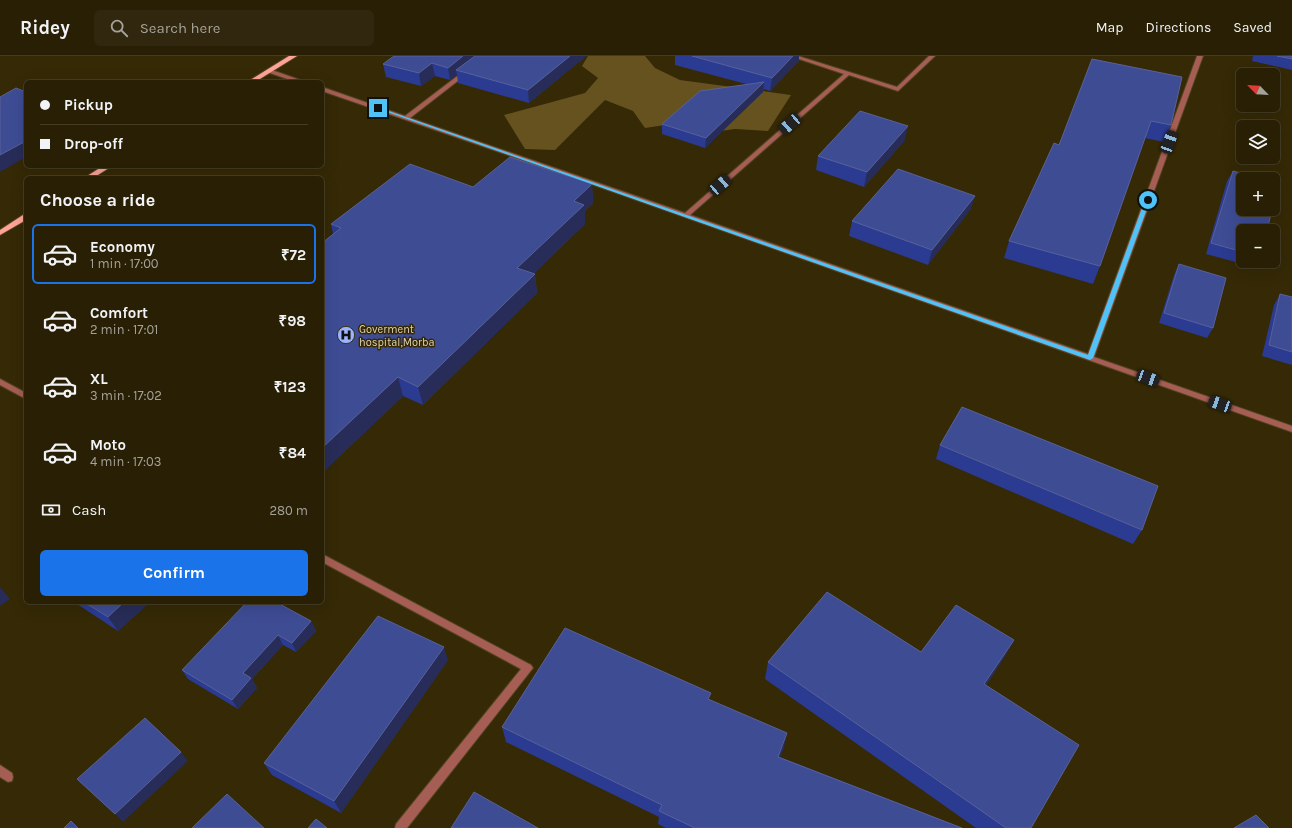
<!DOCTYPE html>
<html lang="en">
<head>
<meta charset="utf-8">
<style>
	:root { --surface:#281f04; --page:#30270e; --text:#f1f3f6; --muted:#a5a29a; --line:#443d26; --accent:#1a73e8 }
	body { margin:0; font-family:Karla,sans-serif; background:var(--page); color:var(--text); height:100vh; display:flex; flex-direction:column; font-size:15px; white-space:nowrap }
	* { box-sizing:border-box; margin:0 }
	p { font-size:13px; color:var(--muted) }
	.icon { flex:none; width:22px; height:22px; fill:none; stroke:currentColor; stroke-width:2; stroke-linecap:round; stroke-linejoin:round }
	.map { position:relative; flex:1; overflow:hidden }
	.panel { position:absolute; left:24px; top:120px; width:300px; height:428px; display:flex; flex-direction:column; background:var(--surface); border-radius:6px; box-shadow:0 4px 16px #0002,0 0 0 1px var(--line) }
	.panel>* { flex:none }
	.guide { position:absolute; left:24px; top:24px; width:300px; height:88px; border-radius:6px; box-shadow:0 4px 16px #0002,0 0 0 1px var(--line); display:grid; align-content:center; height:88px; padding:0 16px; background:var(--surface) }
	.needle { width:26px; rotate:295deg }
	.fabs { position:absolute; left:1236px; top:12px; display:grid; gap:8px }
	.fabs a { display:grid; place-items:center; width:44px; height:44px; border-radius:6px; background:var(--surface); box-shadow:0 4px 16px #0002,0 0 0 1px var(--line); font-size:20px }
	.end { position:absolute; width:18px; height:18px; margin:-9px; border:5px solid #4fc3f7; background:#111; box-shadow:0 0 0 2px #111 }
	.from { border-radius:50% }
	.car { position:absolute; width:12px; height:24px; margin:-12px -6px; border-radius:5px; box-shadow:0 0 3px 1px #0007; background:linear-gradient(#222 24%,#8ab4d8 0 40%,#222 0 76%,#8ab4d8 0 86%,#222 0) }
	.guide b { display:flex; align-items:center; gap:14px; height:38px; font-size:15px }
	.guide b+b { border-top:1px solid var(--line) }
	.guide i { width:10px; height:10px; background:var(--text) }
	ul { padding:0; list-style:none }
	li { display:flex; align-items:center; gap:12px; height:60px; margin:0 8px 6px; padding:0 8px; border:2px solid transparent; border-radius:6px }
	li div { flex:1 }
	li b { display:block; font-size:15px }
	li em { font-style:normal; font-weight:700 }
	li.selected { border-color:var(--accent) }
	li>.icon { width:36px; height:36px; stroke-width:1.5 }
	h2 { padding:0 16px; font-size:18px; line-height:48px }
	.pay { display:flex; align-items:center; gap:10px; height:44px; padding:0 16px; font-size:15px }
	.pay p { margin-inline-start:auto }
	.button { display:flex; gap:8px; margin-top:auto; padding:8px 16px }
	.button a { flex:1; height:46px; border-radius:6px; background:var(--accent); color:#fff; font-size:16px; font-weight:700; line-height:46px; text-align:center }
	header { display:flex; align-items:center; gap:24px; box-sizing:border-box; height:56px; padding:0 20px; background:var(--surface); border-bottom:1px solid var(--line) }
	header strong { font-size:19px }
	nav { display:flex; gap:22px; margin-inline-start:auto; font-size:14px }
	.search { width:280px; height:36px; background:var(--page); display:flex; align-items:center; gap:10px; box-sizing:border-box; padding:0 14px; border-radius:6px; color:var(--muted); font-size:15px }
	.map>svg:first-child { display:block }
	.green { fill:#65521e }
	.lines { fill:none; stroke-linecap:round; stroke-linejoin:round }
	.street-casing { stroke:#504422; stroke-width:2 }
	.primary-casing { stroke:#504422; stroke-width:2 }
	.street { fill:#a65d53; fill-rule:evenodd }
	.primary { fill:#fea396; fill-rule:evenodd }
	.wall { fill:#2b3b91 }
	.shaded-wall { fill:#272d58 }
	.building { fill:#3e4c94; stroke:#586199 }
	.route { fill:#4fc3f7 }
	.labels { text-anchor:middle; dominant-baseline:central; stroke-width:3; stroke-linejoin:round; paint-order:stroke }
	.poi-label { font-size:11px; fill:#e0d3b4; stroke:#352906; text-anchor:start }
</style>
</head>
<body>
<header>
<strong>Ridey</strong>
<div class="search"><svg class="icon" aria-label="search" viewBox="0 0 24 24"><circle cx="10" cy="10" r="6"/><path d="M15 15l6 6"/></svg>Search here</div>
<nav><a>Map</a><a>Directions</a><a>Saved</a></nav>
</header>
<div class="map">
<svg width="1292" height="772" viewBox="0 0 1292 772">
	<rect width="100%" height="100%" fill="#352906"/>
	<!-- green -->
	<path class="green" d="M588,0H645L655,12L680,24L791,39L768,75L735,73L685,80L692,65L645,72L633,55L605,44L555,94L525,93L504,59L585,37L598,22L582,10Z"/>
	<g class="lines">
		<defs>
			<path id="street" d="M790,0H798L897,31L929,0H935L898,35L849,19L690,159L1088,298L1197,0H1203L1094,301L1292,370V376L560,117L322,35V31L405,60L464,15H468V17L410,62L685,157L844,18Z
				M269,13L303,25L304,26H296L267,16L266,15Z
				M0,323L26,337V343L0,329Z
				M322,498L531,609L533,612L407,772H395L396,768L521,613L322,506Z
				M0,709L12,717L13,721L12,725L8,726L0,721Z"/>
			<path id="primary" d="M289,0H297L255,26H247Z
				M103,110H112L93,122H84Z
				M23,159H26V164L0,179V174Z"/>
		</defs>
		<!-- street casing -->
		<use href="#street" class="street-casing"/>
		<!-- primary casing -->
		<use href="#primary" class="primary-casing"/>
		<!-- street -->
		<use href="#street" class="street"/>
		<!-- primary -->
		<use href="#primary" class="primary"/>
	</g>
	<!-- wall -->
	<path class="wall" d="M586,0L529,47L458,27L457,19L450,24L435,20L421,30L386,21L383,8Z
		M675,0H799V5L770,35L764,33L763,36L705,92L662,78V68L746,28L675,9Z
		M1253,0H1292V14L1252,5Z
		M1092,3L1171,69L1164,86L1145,82L1100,210L1093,228L1004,202L1009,185L1059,89Z
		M905,84L864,131L816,114L818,100Z
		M1233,115L1243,175V205H1258L1254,211L1206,198L1227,125Z
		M592,128L593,147L585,155V168L533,218H535L537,237L423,349L403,340L324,415L322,414V187L333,178L331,168L473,131Z
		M975,140L970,154L928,209L849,180L852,165Z
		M1179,208L1213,272L1207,282L1159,267L1174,219Z
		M1280,238L1292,241V309L1262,300L1274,249Z
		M940,389L1142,474L1133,488L936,403Z
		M74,546H150L118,575Z
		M311,565L316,575L296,596L283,589L252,623L257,632L238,653L188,623L182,614Z
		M1014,584L1005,600L986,629L1031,772H976L765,623L768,606L921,596Z
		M448,604L341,757L272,719L264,707Z
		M710,644L784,692L780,701L962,772H666L658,768L659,761L506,686L502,671Z"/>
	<!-- shaded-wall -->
	<path class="shaded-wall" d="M463,0H482L456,14L457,19L450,24L448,12Z
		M570,0H586L529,47L528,34Z
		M793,0H799V5L770,35L772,22Z
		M432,7L435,20L421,30L419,17Z
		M764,26L763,36L705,92L706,82Z
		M908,70L905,84L864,131L867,116Z
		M26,85V101L0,116V99Z
		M592,128L593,147L585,155V168L520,230L517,212L574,145Z
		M975,140L970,154L928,209L932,194Z
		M535,218L537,237L423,349L418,331Z
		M398,321L403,340L324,415L322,410V392Z
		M0,531L10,543L0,550Z
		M124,546H150L118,575L108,561Z
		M311,565L316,575L296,596L292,587Z
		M278,579L283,589L252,623L257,632L238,653L232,644L243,617Z
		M1014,584L1005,600L975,644L984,628Z
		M444,591L448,604L341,757L334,745Z
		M787,677L784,692L774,715L778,701Z
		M181,696L188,705L123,766L115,758Z"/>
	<!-- building -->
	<path class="building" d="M394,0H463L448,12L432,7L419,17L383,8Z
		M475,0H570L528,34L456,14Z
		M692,0H793L772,22Z
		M1277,0H1292V3Z
		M1092,3L1182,21L1171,69L1151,65L1100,210L1009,185L1054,87L1059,89Z
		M764,26L706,82L662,68L700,35Z
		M16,32L26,36V85L0,99V41Z
		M860,55L908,70L867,116L818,100Z
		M510,101L592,128L574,145L584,149L517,212L535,218L418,331L398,321L322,392V187L341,172L331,168L410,108L473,131Z
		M898,113L975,140L932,194L852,165Z
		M1233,115L1265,123H1243V153H1272L1267,175H1243V196L1211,187Z
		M1273,125L1279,126L1273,150Z
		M1179,208L1226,222L1213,272L1164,257Z
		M1280,238L1292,241V296L1269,289Z
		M962,351L1158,430L1142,474L940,389Z
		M827,536L921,596L956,549L1014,584L984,628L1079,689L1031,772H1006L768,606Z
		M84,546H124L108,561Z
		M247,546H276L311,565L292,587L278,579L243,617L251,622L232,644L182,614Z
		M378,560L444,591L334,745L264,707Z
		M565,572L711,637L708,643L787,677L778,701L962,772H695L659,755L662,749L502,671Z
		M145,662L181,696L115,758L77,723Z
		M474,736L538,772H451Z
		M227,738L264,772H192Z
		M1256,759L1269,772H1234Z
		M316,763L327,772H308Z
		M71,765L78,772H64Z"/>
	<!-- route -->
	<path class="route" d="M376,52H380L1088,299L1145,144L1148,142L1150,144L1093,302L1090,304Z"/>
	<!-- icons -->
	<defs>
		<symbol id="hospital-disc" viewBox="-11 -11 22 22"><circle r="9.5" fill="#9ab5fd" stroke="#352906"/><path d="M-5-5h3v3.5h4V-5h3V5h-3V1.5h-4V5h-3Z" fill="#111"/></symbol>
	</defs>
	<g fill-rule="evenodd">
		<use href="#hospital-disc" x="336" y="269" width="20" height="20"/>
	</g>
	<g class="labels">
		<!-- poi labels -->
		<g class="poi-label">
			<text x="359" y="273">Goverment<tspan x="359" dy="13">hospital,Morba</tspan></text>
		</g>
	</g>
</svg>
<div class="fabs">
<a><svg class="needle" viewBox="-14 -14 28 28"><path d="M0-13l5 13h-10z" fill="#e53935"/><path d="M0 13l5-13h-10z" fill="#a5a29a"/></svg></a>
<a><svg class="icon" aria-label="layers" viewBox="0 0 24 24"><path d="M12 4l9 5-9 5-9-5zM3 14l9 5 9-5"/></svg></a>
<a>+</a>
<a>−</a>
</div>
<i class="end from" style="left:1148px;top:144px"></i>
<i class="end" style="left:378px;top:52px"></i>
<i class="car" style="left:790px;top:68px;rotate:229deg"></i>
<i class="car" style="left:1169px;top:86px;rotate:20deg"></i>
<i class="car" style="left:720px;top:129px;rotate:49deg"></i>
<i class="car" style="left:1148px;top:322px;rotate:110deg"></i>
<i class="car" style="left:1220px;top:348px;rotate:290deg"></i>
<div class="guide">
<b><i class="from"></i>Pickup</b>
<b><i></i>Drop-off</b>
</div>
<section class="panel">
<h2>Choose a ride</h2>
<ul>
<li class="selected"><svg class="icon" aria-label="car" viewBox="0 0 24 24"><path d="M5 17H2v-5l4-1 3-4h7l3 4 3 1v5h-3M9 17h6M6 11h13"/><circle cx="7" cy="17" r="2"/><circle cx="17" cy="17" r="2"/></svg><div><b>Economy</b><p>1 min · 17:00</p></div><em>₹72</em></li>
<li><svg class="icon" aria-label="car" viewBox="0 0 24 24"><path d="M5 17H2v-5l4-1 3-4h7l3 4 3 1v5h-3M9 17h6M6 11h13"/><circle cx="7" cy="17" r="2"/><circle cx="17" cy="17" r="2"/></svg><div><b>Comfort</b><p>2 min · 17:01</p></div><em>₹98</em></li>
<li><svg class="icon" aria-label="car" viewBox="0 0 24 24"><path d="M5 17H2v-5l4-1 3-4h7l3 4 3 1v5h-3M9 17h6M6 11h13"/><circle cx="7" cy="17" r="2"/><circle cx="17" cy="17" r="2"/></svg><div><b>XL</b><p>3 min · 17:02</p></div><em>₹123</em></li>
<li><svg class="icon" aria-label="car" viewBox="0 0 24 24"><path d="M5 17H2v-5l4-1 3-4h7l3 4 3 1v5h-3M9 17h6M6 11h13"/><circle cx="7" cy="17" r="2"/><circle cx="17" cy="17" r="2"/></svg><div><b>Moto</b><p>4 min · 17:03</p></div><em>₹84</em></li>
</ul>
<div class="pay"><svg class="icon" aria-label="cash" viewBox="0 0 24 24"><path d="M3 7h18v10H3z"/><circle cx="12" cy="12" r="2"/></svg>Cash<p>280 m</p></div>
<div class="button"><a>Confirm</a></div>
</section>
</div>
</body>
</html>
